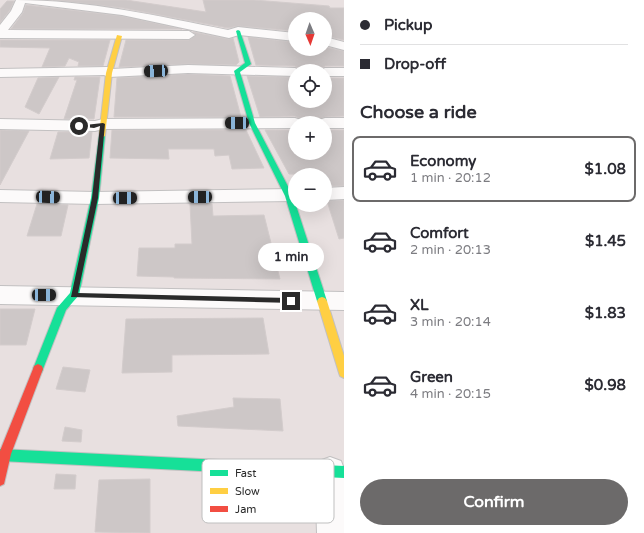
<!DOCTYPE html>
<html lang="en">
<head>
<meta charset="utf-8">
<style>
	:root { --surface:#fff; --page:#f7f7f7; --text:#2b2b33; --muted:#7c7c81; --line:#e1e1e2; --accent:#6c6a6a }
	body { margin:0; font-family:"Varela Round",sans-serif; background:var(--page); color:var(--text); height:100vh; display:flex; flex-direction:column; font-size:15px; white-space:nowrap }
	* { box-sizing:border-box; margin:0 }
	p { font-size:13px; color:var(--muted) }
	.icon { flex:none; width:22px; height:22px; fill:none; stroke:currentColor; stroke-width:2; stroke-linecap:round; stroke-linejoin:round }
	.map { position:relative; flex:1; overflow:hidden }
	.side { display:flex; flex-direction:column; background:var(--surface); width:300px }
	.side>* { flex:none }
	.top-card { display:grid; align-content:center; height:88px; padding:0 16px; background:var(--surface) }
	.needle { width:26px; rotate:178deg }
	.fabs { position:absolute; left:288px; top:12px; display:grid; gap:8px }
	.fabs a { display:grid; place-items:center; width:44px; height:44px; border-radius:50%; background:var(--surface); box-shadow:0 4px 16px #0002; font-size:20px }
	.end { position:absolute; width:18px; height:18px; margin:-9px; border:5px solid #2a2a2a; background:#fff; box-shadow:0 0 0 2px #fff }
	.from { border-radius:50% }
	.bubble { position:absolute; height:28px; border-radius:14px; background:var(--surface); box-shadow:0 4px 16px #0002; font-size:13px; font-weight:700; line-height:28px; text-align:center }
	.car { position:absolute; width:12px; height:24px; margin:-12px -6px; border-radius:5px; box-shadow:0 0 3px 1px #0007; background:linear-gradient(#222 24%,#8ab4d8 0 40%,#222 0 76%,#8ab4d8 0 86%,#222 0) }
	.top-card b { display:flex; align-items:center; gap:14px; height:38px; font-size:15px }
	.top-card b+b { border-top:1px solid var(--line) }
	.top-card i { width:10px; height:10px; background:var(--text) }
	ul { padding:0; list-style:none }
	li { display:flex; align-items:center; gap:12px; height:66px; margin:0 8px 6px; padding:0 8px; border:2px solid transparent; border-radius:8px }
	li div { flex:1 }
	li b { display:block; font-size:15px }
	li em { font-style:normal; font-weight:700 }
	li.selected { border-color:var(--accent) }
	li>.icon { width:36px; height:36px; stroke-width:1.5 }
	h2 { padding:0 16px; font-size:18px; line-height:48px }
	.primary-button { display:flex; gap:8px; margin-top:auto; padding:8px 16px }
	.primary-button a { flex:1; height:46px; border-radius:24px; background:var(--accent); color:#fff; font-size:16px; font-weight:700; line-height:46px; text-align:center }
	main { display:flex; flex:1; min-height:0 }
	.map>svg:first-child { display:block }
	.building { fill:#cdc7c7; stroke:#d3cccc }
	.lines { fill:none; stroke-linecap:round; stroke-linejoin:round }
	.street-casing { stroke:#c2c0c1; stroke-width:2 }
	.fast-casing { stroke:#c2c0c1; stroke-width:2 }
	.slow-casing { stroke:#c2c0c1; stroke-width:2 }
	.jam-casing { stroke:#c2c0c1; stroke-width:2 }
	.street { fill:#fcfafa; fill-rule:evenodd }
	.fast { fill:#16e098; fill-rule:evenodd }
	.slow { fill:#ffcf43; fill-rule:evenodd }
	.jam { fill:#f24e42; fill-rule:evenodd }
	.route { fill:#2a2a2a }
	.key { fill:#fff; stroke:#bfbfbf; stroke-width:1 }
	.key-label { font-size:11px; fill:#2a2a2a }
</style>
</head>
<body>
<main>
<div class="map">
<svg width="344" height="533" viewBox="0 0 344 533">
	<rect width="100%" height="100%" fill="#e8e0e0"/>
	<!-- building -->
	<path class="building" d="M53,0H126L206,12L203,0H254L329,6L330,8H344V40L325,36V19H295V31L238,26L228,28L123,8Z
		M7,1H14L10,10L0,23V9Z
		M26,5L122,16L182,29H11L23,13Z
		M193,32L229,39L233,38L239,62L236,65L188,64L119,67L126,40H189L196,35Z
		M248,37L295,42V49H325V47L344,51V66H325L318,71H302L295,66L256,65Z
		M0,40H110L103,66H78L79,62L69,58L65,66L42,67L50,48L0,47Z
		M188,74L230,76L241,117H114L117,78Z
		M247,76L295,77V101H325V78H344V116L325,117L319,119L316,123H304L301,119L295,116L260,117Z
		M59,77L39,114L25,107L38,78Z
		M75,77H100L94,119H64L77,80H74Z
		M0,130L29,131L0,185Z
		M112,130H246L264,168L232,169L229,155L215,156L214,149H168L169,159L110,158Z
		M265,130H295V153H325V130H344V186H325V175L289,174Z
		M58,132H92L89,158L50,159Z
		M344,200V238L339,239L327,201Z
		M37,204L68,205L61,236H27Z
		M190,204H212L213,216L264,215L280,279L174,278V277L137,276L139,248H175V244H192Z
		M0,309H35L26,345H0Z
		M263,318L269,354L172,355V372L122,373L126,319Z
		M63,367L90,370L85,392L56,389Z
		M233,398L280,399L283,431L178,426L177,416L234,407Z
		M65,427L82,430L81,442L62,441Z
		M56,474L76,475L75,489H54Z
		M150,479V533L95,532L99,480Z"/>
	<g class="lines">
		<defs>
			<path id="street" d="M16,0C88,0 158,16 228,30L238,27L295,33V41L239,35L229,38L122,15L25,3L22,12L8,30L189,31L195,35L189,39L0,38V25L11,11Z
				M325,37L344,42V50L325,45Z
				M188,65L295,68L301,71H295V76L188,73L109,77L104,75L0,77V69L107,67L112,69Z
				M325,68H344V76H325V71H319Z
				M295,118L301,120L303,123H295V128L103,129L95,131L0,129V119L95,121L103,119Z
				M325,118H344V128H325V123H317L319,120Z
				M344,187V199L325,200V188Z
				M295,189V201L95,204L0,202V190L95,192Z
				M0,286L344,292V310L0,304Z
				M330,457L341,461L344,469V533H317L315,472L319,461Z"/>
			<path id="fast" d="M238,30L240,31L251,64L240,72L255,123L293,196L327,301L325,304H319L317,301L285,196L249,123L234,71L245,63L236,31Z
				M102,134L105,136L99,198L79,295L66,310L43,369L42,372L38,374L34,372L33,369L57,308L70,293L91,198L99,136Z
				M0,449L344,466V478L0,461Z"/>
			<path id="slow" d="M117,35L122,36L112,73L105,136L102,138L99,136L106,73Z
				M322,297L325,298L327,301L344,356V378L340,376L339,373L317,301L319,298Z"/>
			<path id="jam" d="M38,364L42,366L43,369L11,454L4,484L0,486V451L33,369L34,366Z"/>
		</defs>
		<!-- street casing -->
		<use href="#street" class="street-casing"/>
		<!-- fast casing -->
		<use href="#fast" class="fast-casing"/>
		<!-- slow casing -->
		<use href="#slow" class="slow-casing"/>
		<!-- jam casing -->
		<use href="#jam" class="jam-casing"/>
		<!-- street -->
		<use href="#street" class="street"/>
		<!-- fast -->
		<use href="#fast" class="fast"/>
		<!-- slow -->
		<use href="#slow" class="slow"/>
		<!-- jam -->
		<use href="#jam" class="jam"/>
	</g>
	<!-- route -->
	<path class="route" d="M103,123L105,124L98,198L78,293L291,298L293,299V303L71,297L92,198L100,126L94,128L76,126Z"/>
	<!-- legend -->
	<rect x="202" y="459" width="132" height="64" rx="6" class="key"/>
	<rect x="210" y="470" width="18" height="6" fill="#16e098"/>
	<rect x="210" y="488" width="18" height="6" fill="#ffcf43"/>
	<rect x="210" y="506" width="18" height="6" fill="#f24e42"/>
	<g class="key-label">
		<text x="235" y="477">Fast</text>
		<text x="235" y="495">Slow</text>
		<text x="235" y="513">Jam</text>
	</g>
</svg>
<div class="fabs">
<a><svg class="needle" viewBox="-14 -14 28 28"><path d="M0-13l5 13h-10z" fill="#e53935"/><path d="M0 13l5-13h-10z" fill="#7c7c81"/></svg></a>
<a><svg class="icon" aria-label="locate" viewBox="0 0 24 24"><circle cx="12" cy="12" r="6"/><path d="M12 2v4M12 18v4M2 12h4M18 12h4"/></svg></a>
<a>+</a>
<a>−</a>
</div>
<i class="end from" style="left:79px;top:126px"></i>
<i class="end" style="left:291px;top:301px"></i>
<div class="bubble" style="left:258px;top:243px;width:66px">1 min</div>
<i class="car" style="left:156px;top:71px;rotate:267deg"></i>
<i class="car" style="left:237px;top:123px;rotate:270deg"></i>
<i class="car" style="left:48px;top:197px;rotate:92deg"></i>
<i class="car" style="left:200px;top:197px;rotate:269deg"></i>
<i class="car" style="left:125px;top:198px;rotate:89deg"></i>
<i class="car" style="left:44px;top:295px;rotate:90deg"></i>
</div>
<section class="side">
<div class="top-card">
<b><i class="from"></i>Pickup</b>
<b><i></i>Drop-off</b>
</div>
<h2>Choose a ride</h2>
<ul>
<li class="selected"><svg class="icon" aria-label="car" viewBox="0 0 24 24"><path d="M5 17H2v-5l4-1 3-4h7l3 4 3 1v5h-3M9 17h6M6 11h13"/><circle cx="7" cy="17" r="2"/><circle cx="17" cy="17" r="2"/></svg><div><b>Economy</b><p>1 min · 20:12</p></div><em>$1.08</em></li>
<li><svg class="icon" aria-label="car" viewBox="0 0 24 24"><path d="M5 17H2v-5l4-1 3-4h7l3 4 3 1v5h-3M9 17h6M6 11h13"/><circle cx="7" cy="17" r="2"/><circle cx="17" cy="17" r="2"/></svg><div><b>Comfort</b><p>2 min · 20:13</p></div><em>$1.45</em></li>
<li><svg class="icon" aria-label="car" viewBox="0 0 24 24"><path d="M5 17H2v-5l4-1 3-4h7l3 4 3 1v5h-3M9 17h6M6 11h13"/><circle cx="7" cy="17" r="2"/><circle cx="17" cy="17" r="2"/></svg><div><b>XL</b><p>3 min · 20:14</p></div><em>$1.83</em></li>
<li><svg class="icon" aria-label="car" viewBox="0 0 24 24"><path d="M5 17H2v-5l4-1 3-4h7l3 4 3 1v5h-3M9 17h6M6 11h13"/><circle cx="7" cy="17" r="2"/><circle cx="17" cy="17" r="2"/></svg><div><b>Green</b><p>4 min · 20:15</p></div><em>$0.98</em></li>
</ul>
<div class="primary-button"><a>Confirm</a></div>
</section>
</main>
</body>
</html>
